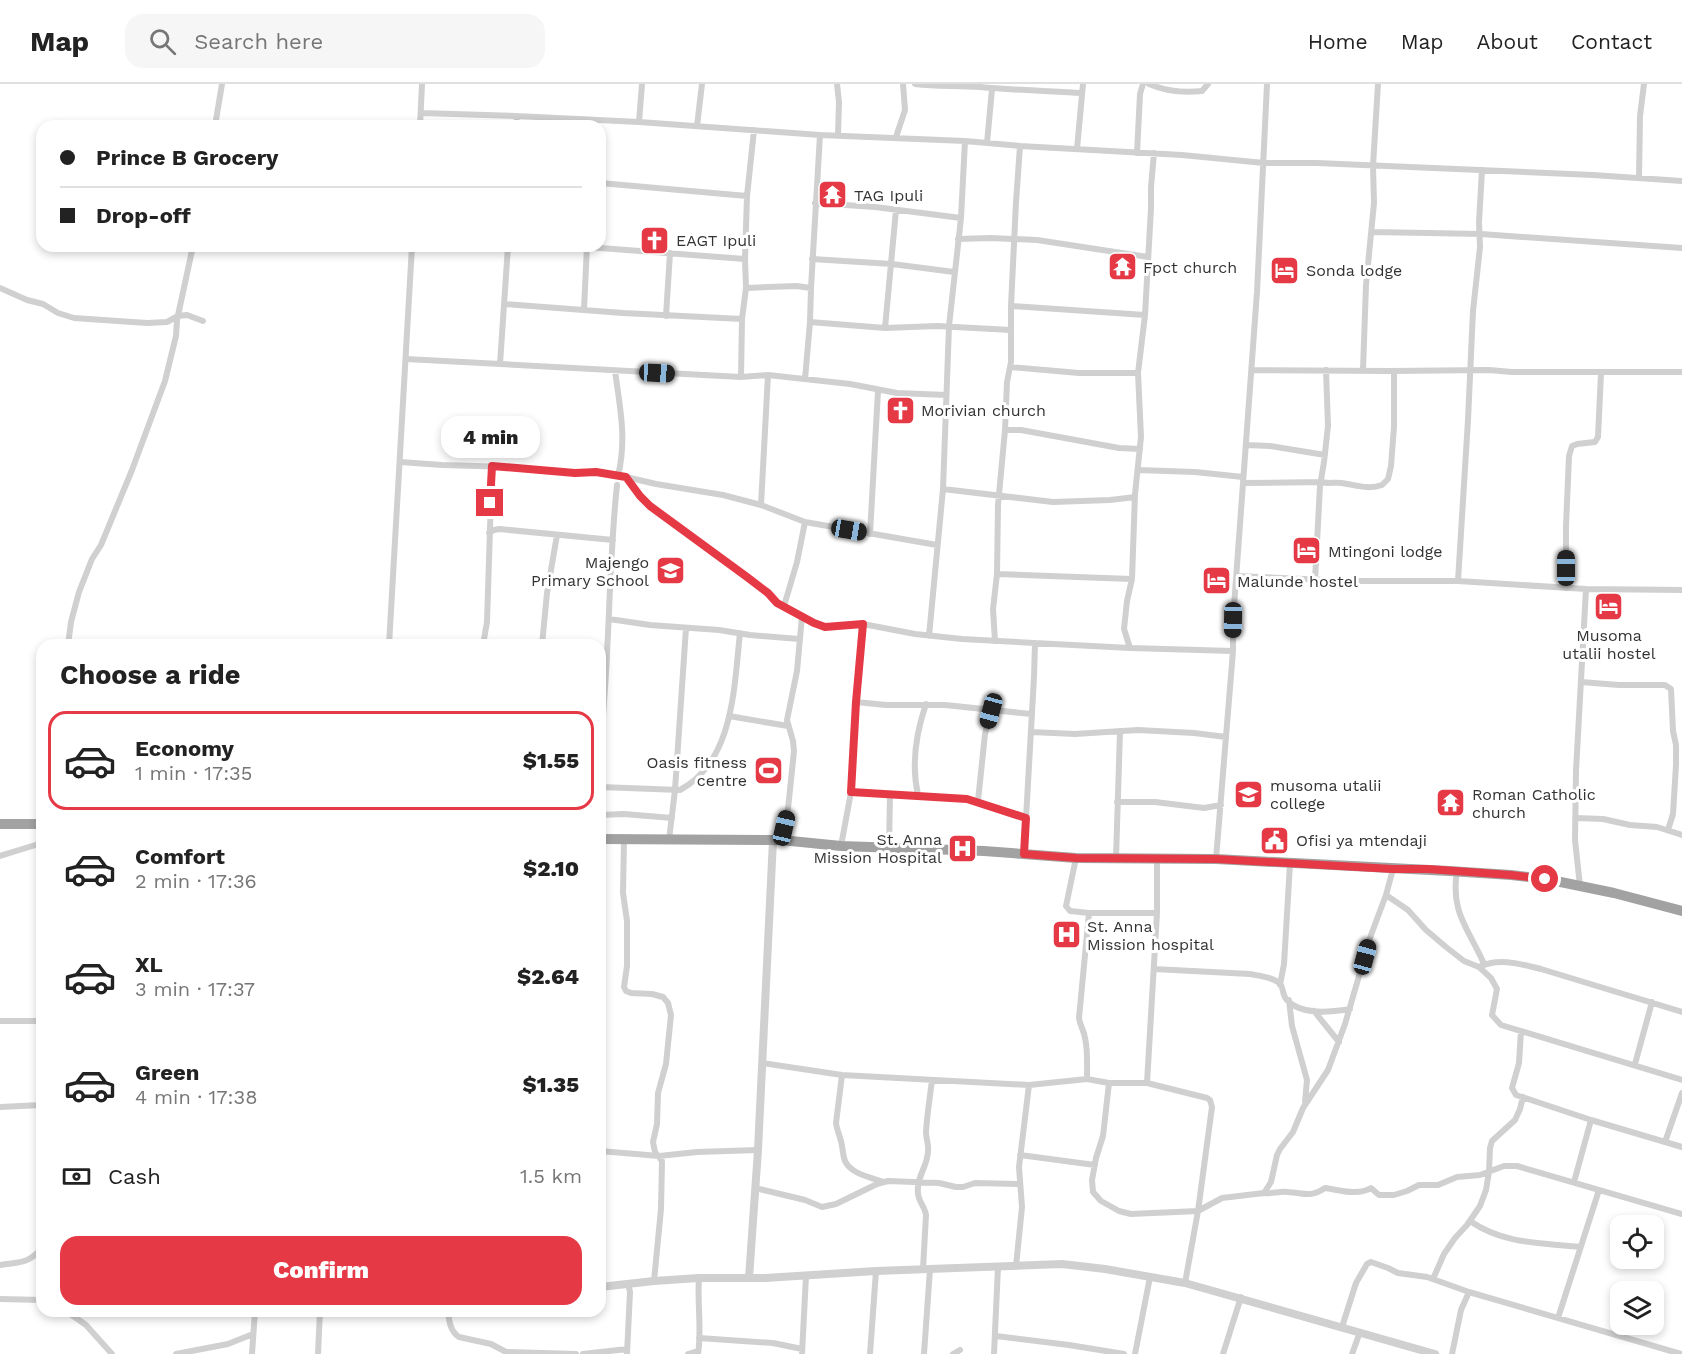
<!DOCTYPE html>
<html lang="en">
<head>
<meta charset="utf-8">
<style>
	:root { --surface:#fff; --page:#f6f6f6; --text:#222; --muted:#767676; --line:#e0e0e0; --accent:#e63946 }
	body { margin:0; font-family:"Work Sans",sans-serif; background:var(--page); color:var(--text); height:100vh; display:flex; flex-direction:column; font-size:22px; white-space:nowrap }
	* { box-sizing:border-box; margin:0 }
	p { font-size:20px; color:var(--muted) }
	.icon { flex:none; width:33px; height:33px; fill:none; stroke:currentColor; stroke-width:2; stroke-linecap:round; stroke-linejoin:round }
	.map { position:relative; flex:1; overflow:hidden }
	.side { position:absolute; left:36px; top:555px; width:570px; height:678px; display:flex; flex-direction:column; background:var(--surface); border-radius:18px; box-shadow:0 3px 9px #0003 }
	.side>* { flex:none }
	.hud { position:absolute; left:36px; top:36px; width:570px; height:132px; border-radius:18px; box-shadow:0 3px 9px #0003; display:grid; align-content:center; height:132px; padding:0 24px; background:var(--surface) }
	.buttons { position:absolute; left:1610px; top:1131px; display:grid; gap:12px }
	.buttons a { display:grid; place-items:center; width:54px; height:54px; border-radius:12px; background:var(--surface); box-shadow:0 3px 9px #0003; font-size:30px }
	.end { position:absolute; width:27px; height:27px; margin:-14px; border:8px solid #e63946; background:#fff; box-shadow:0 0 0 3px #fff }
	.from { border-radius:50% }
	.bubble { position:absolute; height:42px; border-radius:18px; background:var(--surface); box-shadow:0 3px 9px #0003; font-size:20px; font-weight:800; line-height:42px; text-align:center }
	.car { position:absolute; width:18px; height:36px; margin:-18px -9px; border-radius:8px; box-shadow:0 0 4px 2px #0007; background:linear-gradient(#222 24%,#8ab4d8 0 40%,#222 0 76%,#8ab4d8 0 86%,#222 0) }
	.hud b { display:flex; align-items:center; gap:21px; height:57px; font-size:22px }
	.hud b+b { border-top:2px solid var(--line) }
	.hud i { width:15px; height:15px; background:var(--text) }
	ul { padding:0; list-style:none }
	li { display:flex; align-items:center; gap:18px; height:99px; margin:0 12px 9px; padding:0 12px; border:3px solid transparent; border-radius:18px }
	li div { flex:1 }
	li b { display:block; font-size:22px }
	li em { font-style:normal; font-weight:800 }
	li.selected { border-color:var(--accent) }
	li>.icon { width:54px; height:54px; stroke-width:1.5 }
	h2 { padding:0 24px; font-size:27px; line-height:72px }
	.pay { display:flex; align-items:center; gap:15px; height:66px; padding:0 24px; font-size:22px }
	.pay p { margin-inline-start:auto }
	.action { display:flex; gap:12px; margin-top:auto; padding:12px 24px }
	.action a { flex:1; height:69px; border-radius:18px; background:var(--accent); color:#fff; font-size:24px; font-weight:800; line-height:69px; text-align:center }
	header { display:flex; align-items:center; gap:36px; box-sizing:border-box; height:84px; padding:0 30px; background:var(--surface); border-bottom:2px solid var(--line) }
	header strong { font-size:28px }
	nav { display:flex; gap:33px; margin-inline-start:auto; font-size:21px }
	.search { width:420px; height:54px; background:var(--page); display:flex; align-items:center; gap:15px; box-sizing:border-box; padding:0 21px; border-radius:18px; color:var(--muted); font-size:22px }
	.map>svg:first-child { display:block }
	.lines { fill:none; stroke-linecap:round; stroke-linejoin:round }
	.minor { stroke:#d0d0d0; stroke-width:6 }
	.tertiary { stroke:#d0d0d0; stroke-width:8 }
	.trunk { stroke:#a2a2a2; stroke-width:10 }
	.route { stroke:#e63946; stroke-width:8 }
	.labels { text-anchor:middle; dominant-baseline:central; stroke-width:6; stroke-linejoin:round; paint-order:stroke }
	.poi-label { font-size:16px; fill:#333; stroke:#fff; text-anchor:start }
</style>
</head>
<body>
<header>
<strong>Map</strong>
<div class="search"><svg class="icon" aria-label="search" viewBox="0 0 24 24"><circle cx="10" cy="10" r="6"/><path d="M15 15l6 6"/></svg>Search here</div>
<nav><a>Home</a><a>Map</a><a>About</a><a>Contact</a></nav>
</header>
<div class="map">
<svg width="1682" height="1270" viewBox="0 0 1682 1270">
	<rect width="100%" height="100%" fill="#fff"/>
	<g class="lines">
		<!-- minor -->
		<path class="minor" d="M837,0L839,18L838,51
			M915,0C937,3 958,1 980,3C1014,6 1048,7 1082,9
			M1149,0C1165,7 1184,9 1202,7L1208,0
			M421,29L517,32L639,38L820,51L965,57L1020,62L1182,71L1264,79H1317L1593,91L1682,97
			M639,38L642,0
			M215,42L222,0
			M420,42L422,0
			M516,42L517,32
			M697,42L702,0
			M754,46L747,112L745,175L746,204L742,235L741,293L768,291L850,300L897,309L946,311
			M896,53L905,26L903,0
			M987,59L992,5
			M1077,65L1083,0
			M1137,69L1140,10L1143,0
			M1639,94L1640,32L1644,0
			M600,99L747,112
			M815,119L875,123L961,134
			M1372,148L1481,150L1682,164
			M958,155L990,154L1037,156L1148,173
			M587,163L745,175
			M812,175L892,180L954,188
			M0,204L27,216L43,220L58,229L74,234L147,239L167,238L178,232L187,231L203,237
			M746,204L796,202L811,204
			M504,220L623,229L742,235
			M1011,222L1145,231
			M584,225L587,162
			M666,232L670,169
			M810,238L885,244L937,242L1011,246
			M885,244L896,126
			M406,275L741,293
			M500,280L508,162
			M1010,283L1079,289H1138
			M1252,286L1390,287L1489,286L1512,288H1682
			M1363,286L1366,201L1374,119L1373,82L1378,0
			M615,287C620,324 627,355 618,392
			M768,291L761,421L805,438L937,461
			M805,295L810,238L811,204L820,51
			M1005,346H1021L1119,364L1140,365
			M1246,361L1270,362L1325,371
			M400,378L442,381L510,383L575,389L596,388L626,393L656,400L723,411L761,421
			M1138,386L1195,388L1243,393
			M626,393L640,412L650,422L732,482L768,509L777,519L814,539L825,543L863,540L915,550L962,555L1130,564L1233,567
			M1243,399L1321,398C1328,400 1334,398 1341,399C1356,401 1368,406 1382,401L1388,395L1391,382L1394,343V287
			M943,405L1053,418L1110,416L1135,413
			M489,449L494,446L499,445L613,456
			M870,450L878,307
			M997,490L1132,495
			M1237,492L1350,497H1458L1586,505L1682,506
			M1315,496L1320,402L1324,378L1328,342L1326,286
			M1458,497L1468,336L1473,227L1480,163L1479,138L1482,86
			M1566,504V442L1569,372L1572,362L1577,360L1595,358L1598,353L1601,289
			M784,522L797,478L805,438
			M609,535L650,541L719,546L750,551L799,555
			M929,552L943,405L949,242L961,134L965,57
			M995,557L993,525L997,490L998,421L1005,346L1007,298L1011,278V222L1016,118L1020,62
			M68,561L71,538L79,508L92,475L101,461L132,386L165,297L176,252L177,236L193,162
			M389,561L412,162
			M483,561L487,538L492,382
			M542,561L547,509L557,451
			M1130,564L1124,545L1127,517L1132,495L1135,410L1141,353L1138,289L1145,231L1151,124V103L1154,69
			M1581,598L1619,601H1665L1671,605L1673,647L1676,661V681L1673,730L1668,746
			M856,618L886,621H945L1031,630
			M729,632L788,642
			M1031,648L1075,650L1138,646L1194,649L1226,653
			M600,703C600,658 605,614 607,570C610,514 611,457 617,401
			M600,703L680,706C734,677 734,603 740,549
			M851,708L967,715L1026,734
			M918,711C911,680 916,649 926,620
			M978,717L985,650L991,626
			M1117,718H1155L1204,724L1221,721
			M600,731L624,730L672,734
			M1576,734L1603,735L1630,741L1657,743L1682,751
			M624,756L623,809L627,837V882L624,903L626,907L631,909L652,910L663,913L668,919L671,931L666,980L658,1009L657,1040L653,1058L655,1068L662,1077L661,1125L654,1197
			M669,756L675,706L686,544
			M781,756L788,725L794,667L793,657L787,636L797,587L802,532
			M841,762L851,708L856,618L863,540
			M889,763L890,711
			M1024,770L1034,593L1035,559
			M0,772L42,759
			M1076,774L1066,822L1070,827L1089,829H1157
			M1116,775L1120,647
			M1216,775L1233,567V536L1257,208L1267,0
			M1457,787C1450,829 1469,845 1484,880
			M1580,802L1575,756L1576,687L1586,505
			M1386,811L1408,826L1426,846L1446,863L1464,877L1479,883L1491,894L1497,905L1492,931L1501,941L1682,996
			M1479,883C1499,873 1521,880 1541,885L1682,928
			M1154,885L1250,890C1259,892 1275,893 1281,901C1283,905 1283,911 1286,915C1301,932 1331,928 1350,925
			M1280,901L1284,880L1290,780
			M1289,916L1292,942L1307,996L1305,1018
			M1314,927L1339,958
			M0,937H42
			M1521,947L1519,979L1512,1004L1516,1011L1591,1036L1682,1063
			M762,979L842,991L1029,1001L1087,995L1109,999H1147L1207,1014L1210,1016L1212,1023L1198,1127L1185,1199
			M1635,980L1652,918
			M842,991L836,1039C837,1047 841,1054 842,1062C843,1067 843,1072 845,1077C851,1090 870,1093 883,1098
			M1087,995C1087,981 1088,967 1085,954C1084,946 1080,942 1079,934L1089,829
			M1109,999L1103,1052L1096,1074L1092,1096L1093,1108L1101,1117L1119,1127L1131,1130L1198,1127L1222,1114L1264,1109L1271,1098L1277,1071L1280,1065L1293,1048L1303,1024L1328,986L1345,940L1371,851L1386,811L1393,785
			M1147,999L1157,829V774
			M0,1023L42,1021
			M1665,1058L1682,1009
			M600,1067L659,1072L697,1068L758,1066
			M1020,1071L1095,1081
			M1574,1098L1591,1036
			M755,1104L805,1116L822,1123L836,1120L877,1100L888,1097L939,1099L956,1103H963L975,1099L1020,1100
			M1264,1109C1272,1110 1280,1107 1288,1108C1305,1109 1310,1114 1325,1104C1339,1106 1358,1112 1371,1104L1379,1111H1394L1407,1107L1419,1101H1438L1457,1093L1480,1091L1504,1082H1517L1682,1130
			M1470,1137C1503,1160 1541,1159 1580,1163
			M0,1181C20,1178 28,1180 42,1164
			M1016,1182L1022,1123L1019,1083L1029,1001
			M923,1185L926,1131C925,1123 918,1117 918,1109C916,1093 928,1082 928,1067C929,1061 926,1055 926,1048C927,1031 930,1013 932,996
			M1433,1195L1444,1170L1455,1154L1467,1141L1480,1122L1486,1106L1489,1088L1490,1064L1492,1057L1515,1036L1520,1025L1523,1013
			M0,1215L42,1216
			M66,1227L86,1241L112,1270
			M448,1227C449,1237 450,1247 459,1253L491,1260L506,1268L576,1270
			M1558,1234L1599,1106
			M1342,1243L1356,1199L1367,1180L1371,1178L1388,1184L1398,1189L1427,1193L1469,1208L1681,1270
			M996,1252L1069,1261L1124,1270
			M699,1254L773,1259L802,1265
			M176,1270L228,1260L253,1250
			M252,1270L255,1227
			M318,1270L320,1227
			M583,1270L627,1265
			M627,1270L630,1208L628,1199
			M688,1270L698,1267
			M698,1270C702,1245 697,1220 699,1194
			M802,1270L806,1192
			M870,1270L876,1187
			M924,1270L930,1185
			M953,1270L960,1266
			M994,1270L998,1183
			M1135,1270L1150,1193
			M1223,1270L1241,1213
			M1352,1270L1360,1248
			M1452,1270L1461,1226L1469,1208"/>
		<!-- tertiary -->
		<path class="tertiary" d="M749,1194L758,1066L773,756
			M600,1203L654,1197L699,1194H765L876,1187L1062,1180L1105,1185L1185,1199L1435,1270"/>
		<!-- trunk -->
		<path class="trunk" d="M0,740H42
			M600,755L781,756L841,762L984,767L1076,774L1216,775L1449,787L1511,791L1546,795L1614,809L1682,827"/>
	</g>
	<g class="lines">
		<!-- route -->
		<path class="route" d="M490,419L492,382L575,389L596,388L626,393L640,412L650,422L747,493L768,509L777,519L814,539L825,543L863,540L856,618L851,708L967,715L1026,734L1024,770L1076,774L1216,775L1393,785H1428L1511,791L1545,795"/>
	</g>
	<!-- icons -->
	<defs>
		<symbol id="temple-square" viewBox="-11 -11 22 22"><rect x="-9" y="-9" width="18" height="18" rx="4" fill="#e63946" stroke="#fff"/><path d="M0-6L5-2H3V0L6.5 2.5H4V6H1.5V3h-3V6H-4V2.5H-6.5L-3 0V-2H-5Z" fill="#fff"/></symbol>
		<symbol id="church-square" viewBox="-11 -11 22 22"><rect x="-9" y="-9" width="18" height="18" rx="4" fill="#e63946" stroke="#fff"/><path d="M-1.2-6h2.4v3.5h3.3v2.4h-3.3V6h-2.4V-.1h-3.3v-2.4h3.3Z" fill="#fff"/></symbol>
		<symbol id="hotel-square" viewBox="-11 -11 22 22"><rect x="-9" y="-9" width="18" height="18" rx="4" fill="#e63946" stroke="#fff"/><path d="M-6-4.5h1.5V1H6V5H4.5V3h-9V5H-6ZM-4 0a1.8 1.8 0 1 1 3.6 0ZM.5 0V-2.5h3Q6-2.5 6 0Z" fill="#fff"/></symbol>
		<symbol id="school-square" viewBox="-11 -11 22 22"><rect x="-9" y="-9" width="18" height="18" rx="4" fill="#e63946" stroke="#fff"/><path d="M0-5L7-2L0 1L-7-2ZM-4 1L0 2.5L4 1V4Q0 6-4 4Z" fill="#fff"/></symbol>
		<symbol id="stadium-square" viewBox="-11 -11 22 22"><rect x="-9" y="-9" width="18" height="18" rx="4" fill="#e63946" stroke="#fff"/><path d="M0-5a6.5 5 0 1 0 0 10a6.5 5 0 1 0 0-10ZM-3.5-1.8h7v3.6h-7Z" fill="#fff"/></symbol>
		<symbol id="civic-square" viewBox="-11 -11 22 22"><rect x="-9" y="-9" width="18" height="18" rx="4" fill="#e63946" stroke="#fff"/><path d="M-.6-6.5H3V-4.5H.6V-3L4-1V1h2V6H-6V1h2V-1L-.6-3ZM-1.2 2.5V6h2.4V2.5Z" fill="#fff"/></symbol>
		<symbol id="hospital-square" viewBox="-11 -11 22 22"><rect x="-9" y="-9" width="18" height="18" rx="4" fill="#e63946" stroke="#fff"/><path d="M-5-5h3v3.5h4V-5h3V5h-3V1.5h-4V5h-3Z" fill="#fff"/></symbol>
	</defs>
	<g fill-rule="evenodd">
		<use href="#temple-square" x="816" y="94" width="33" height="33"/>
		<use href="#church-square" x="638" y="140" width="33" height="33"/>
		<use href="#temple-square" x="1106" y="166" width="33" height="33"/>
		<use href="#hotel-square" x="1268" y="170" width="33" height="33"/>
		<use href="#church-square" x="884" y="310" width="33" height="33"/>
		<use href="#hotel-square" x="1290" y="450" width="33" height="33"/>
		<use href="#school-square" x="654" y="470" width="33" height="33"/>
		<use href="#hotel-square" x="1200" y="480" width="33" height="33"/>
		<use href="#hotel-square" x="1592" y="506" width="33" height="33"/>
		<use href="#stadium-square" x="752" y="670" width="33" height="33"/>
		<use href="#school-square" x="1232" y="694" width="33" height="33"/>
		<use href="#temple-square" x="1434" y="702" width="33" height="33"/>
		<use href="#civic-square" x="1258" y="740" width="33" height="33"/>
		<use href="#hospital-square" x="946" y="748" width="33" height="33"/>
		<use href="#hospital-square" x="1050" y="834" width="33" height="33"/>
	</g>
	<g class="labels">
		<!-- poi labels -->
		<g class="poi-label">
			<text x="854" y="111">TAG Ipuli</text>
			<text x="676" y="156">EAGT Ipuli</text>
			<text x="1143" y="183">Fpct church</text>
			<text x="1306" y="186">Sonda lodge</text>
			<text x="921" y="326">Morivian church</text>
			<text x="1328" y="467">Mtingoni lodge</text>
			<text x="649" y="478" text-anchor="end">Majengo<tspan x="649" dy="18">Primary School</tspan></text>
			<text x="1237" y="497">Malunde hostel</text>
			<text x="1609" y="551" text-anchor="middle">Musoma<tspan x="1609" dy="18">utalii hostel</tspan></text>
			<text x="747" y="678" text-anchor="end">Oasis fitness<tspan x="747" dy="18">centre</tspan></text>
			<text x="1270" y="701">musoma utalii<tspan x="1270" dy="18">college</tspan></text>
			<text x="1472" y="710">Roman Catholic<tspan x="1472" dy="18">church</tspan></text>
			<text x="942" y="755" text-anchor="end">St. Anna<tspan x="942" dy="18">Mission Hospital</tspan></text>
			<text x="1296" y="756">Ofisi ya mtendaji</text>
			<text x="1087" y="842">St. Anna<tspan x="1087" dy="18">Mission hospital</tspan></text>
		</g>
	</g>
</svg>
<div class="buttons">
<a><svg class="icon" aria-label="locate" viewBox="0 0 24 24"><circle cx="12" cy="12" r="6"/><path d="M12 2v4M12 18v4M2 12h4M18 12h4"/></svg></a>
<a><svg class="icon" aria-label="layers" viewBox="0 0 24 24"><path d="M12 4l9 5-9 5-9-5zM3 14l9 5 9-5"/></svg></a>
</div>
<i class="end from" style="left:1545px;top:795px"></i>
<i class="end" style="left:490px;top:419px"></i>
<div class="bubble" style="left:441px;top:332px;width:99px">4 min</div>
<i class="car" style="left:657px;top:289px;rotate:93deg"></i>
<i class="car" style="left:849px;top:446px;rotate:100deg"></i>
<i class="car" style="left:1566px;top:484px;rotate:0deg"></i>
<i class="car" style="left:1233px;top:536px;rotate:181deg"></i>
<i class="car" style="left:991px;top:627px;rotate:195deg"></i>
<i class="car" style="left:784px;top:744px;rotate:13deg"></i>
<i class="car" style="left:1365px;top:873px;rotate:15deg"></i>
<div class="hud">
<b><i class="from"></i>Prince B Grocery</b>
<b><i></i>Drop-off</b>
</div>
<section class="side">
<h2>Choose a ride</h2>
<ul>
<li class="selected"><svg class="icon" aria-label="car" viewBox="0 0 24 24"><path d="M5 17H2v-5l4-1 3-4h7l3 4 3 1v5h-3M9 17h6M6 11h13"/><circle cx="7" cy="17" r="2"/><circle cx="17" cy="17" r="2"/></svg><div><b>Economy</b><p>1 min · 17:35</p></div><em>$1.55</em></li>
<li><svg class="icon" aria-label="car" viewBox="0 0 24 24"><path d="M5 17H2v-5l4-1 3-4h7l3 4 3 1v5h-3M9 17h6M6 11h13"/><circle cx="7" cy="17" r="2"/><circle cx="17" cy="17" r="2"/></svg><div><b>Comfort</b><p>2 min · 17:36</p></div><em>$2.10</em></li>
<li><svg class="icon" aria-label="car" viewBox="0 0 24 24"><path d="M5 17H2v-5l4-1 3-4h7l3 4 3 1v5h-3M9 17h6M6 11h13"/><circle cx="7" cy="17" r="2"/><circle cx="17" cy="17" r="2"/></svg><div><b>XL</b><p>3 min · 17:37</p></div><em>$2.64</em></li>
<li><svg class="icon" aria-label="car" viewBox="0 0 24 24"><path d="M5 17H2v-5l4-1 3-4h7l3 4 3 1v5h-3M9 17h6M6 11h13"/><circle cx="7" cy="17" r="2"/><circle cx="17" cy="17" r="2"/></svg><div><b>Green</b><p>4 min · 17:38</p></div><em>$1.35</em></li>
</ul>
<div class="pay"><svg class="icon" aria-label="cash" viewBox="0 0 24 24"><path d="M3 7h18v10H3z"/><circle cx="12" cy="12" r="2"/></svg>Cash<p>1.5 km</p></div>
<div class="action"><a>Confirm</a></div>
</section>
</div>
</body>
</html>
